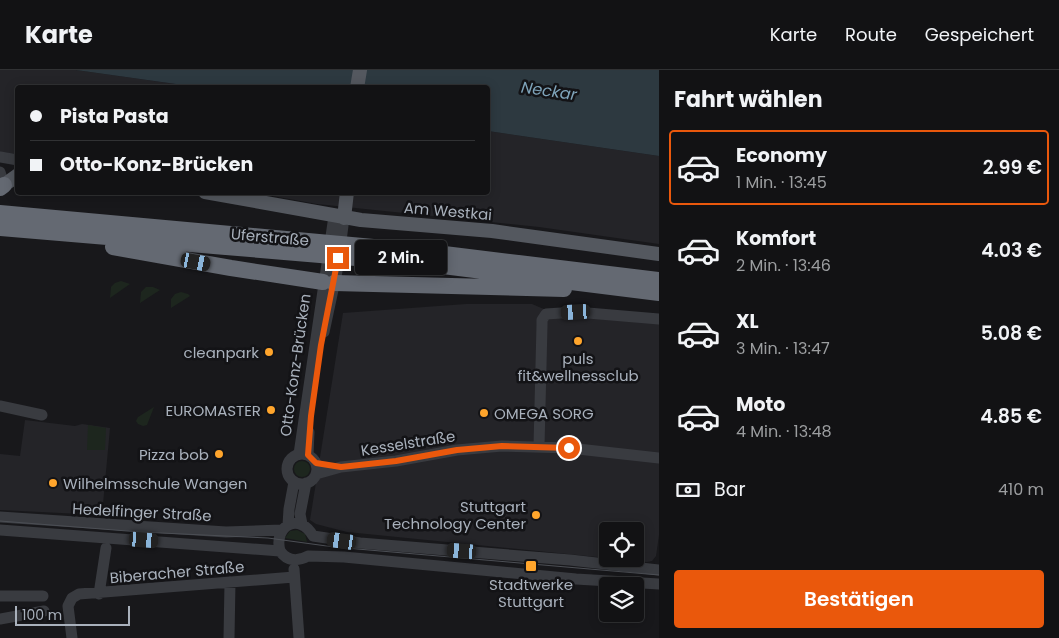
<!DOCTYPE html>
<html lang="de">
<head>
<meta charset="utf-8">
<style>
	:root { --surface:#121214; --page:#1b1b1d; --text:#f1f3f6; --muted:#9c9ea0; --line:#313234; --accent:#ea580c }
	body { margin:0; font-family:Poppins,sans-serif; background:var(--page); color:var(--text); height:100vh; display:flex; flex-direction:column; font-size:19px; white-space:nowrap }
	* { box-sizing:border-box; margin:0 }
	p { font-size:16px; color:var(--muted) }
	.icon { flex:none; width:28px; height:28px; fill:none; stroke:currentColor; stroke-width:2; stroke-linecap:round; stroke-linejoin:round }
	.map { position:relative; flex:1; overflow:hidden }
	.drawer { display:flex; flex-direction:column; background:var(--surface); width:400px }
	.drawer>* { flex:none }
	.guide { position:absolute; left:15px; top:15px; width:475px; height:110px; border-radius:5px; box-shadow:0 2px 12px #0003,0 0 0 1px var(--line); display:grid; align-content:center; height:110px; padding:0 15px; background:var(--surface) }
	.fabs { position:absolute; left:599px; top:452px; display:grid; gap:10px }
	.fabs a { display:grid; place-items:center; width:45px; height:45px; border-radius:5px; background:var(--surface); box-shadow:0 2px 12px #0003,0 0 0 1px var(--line); font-size:25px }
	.scale { position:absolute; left:15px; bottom:12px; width:115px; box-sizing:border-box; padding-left:5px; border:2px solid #a9b1bc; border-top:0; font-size:14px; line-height:18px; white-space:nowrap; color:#a9b1bc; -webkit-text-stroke:4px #131316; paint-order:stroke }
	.end { position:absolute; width:22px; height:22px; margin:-11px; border:6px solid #ea580c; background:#fff; box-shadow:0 0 0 2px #fff }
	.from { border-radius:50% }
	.bubble { position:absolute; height:35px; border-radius:5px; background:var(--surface); box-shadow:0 2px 12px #0003,0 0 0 1px var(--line); font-size:16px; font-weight:600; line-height:35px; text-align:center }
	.car { position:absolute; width:15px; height:30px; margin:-15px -8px; border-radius:6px; box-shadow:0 0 4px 1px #0007; background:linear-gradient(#222 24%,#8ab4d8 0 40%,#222 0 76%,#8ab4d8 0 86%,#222 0) }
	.guide b { display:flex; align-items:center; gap:18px; height:48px; font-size:19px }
	.guide b+b { border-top:1px solid var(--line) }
	.guide i { width:12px; height:12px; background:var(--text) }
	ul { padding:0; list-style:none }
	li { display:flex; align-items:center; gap:15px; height:75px; margin:0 10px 8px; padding:0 5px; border:2px solid transparent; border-radius:5px }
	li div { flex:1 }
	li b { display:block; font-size:19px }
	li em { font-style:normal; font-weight:600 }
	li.selected { border-color:var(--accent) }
	li>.icon { width:45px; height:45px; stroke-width:1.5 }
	h2 { padding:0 15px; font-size:22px; line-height:60px }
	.pay { display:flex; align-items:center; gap:12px; height:55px; padding:0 15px; font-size:19px }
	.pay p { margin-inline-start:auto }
	.button { display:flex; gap:10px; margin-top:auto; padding:10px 15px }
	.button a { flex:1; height:58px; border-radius:5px; background:var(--accent); color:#fff; font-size:20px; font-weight:600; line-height:58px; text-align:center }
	header { display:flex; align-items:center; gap:30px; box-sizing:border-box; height:70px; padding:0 25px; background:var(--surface); border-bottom:1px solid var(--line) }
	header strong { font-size:24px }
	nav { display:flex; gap:28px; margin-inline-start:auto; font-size:18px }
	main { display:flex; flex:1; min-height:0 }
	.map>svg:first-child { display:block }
	.built { fill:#242428 }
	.green { fill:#1d261e }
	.water { fill:#2d3940 }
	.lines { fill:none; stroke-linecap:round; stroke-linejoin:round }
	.minor { stroke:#393b40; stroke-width:11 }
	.major { stroke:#54585f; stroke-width:14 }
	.highway { stroke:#646972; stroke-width:16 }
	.tram { stroke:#4c4f55; stroke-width:1 }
	.route { stroke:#ea580c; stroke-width:6 }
	.poi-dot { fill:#ffa52c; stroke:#131316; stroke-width:2 }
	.labels { text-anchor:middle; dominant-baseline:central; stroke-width:5; stroke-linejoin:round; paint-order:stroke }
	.street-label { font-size:15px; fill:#a9b1bc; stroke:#131316 }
	.poi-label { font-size:15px; fill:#a9b1bc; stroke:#131316; text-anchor:end }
	.water-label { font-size:16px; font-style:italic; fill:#7ea3b9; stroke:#131316 }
</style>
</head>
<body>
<header>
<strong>Karte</strong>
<nav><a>Karte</a><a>Route</a><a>Gespeichert</a></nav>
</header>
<main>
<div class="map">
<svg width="659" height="568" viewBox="0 0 659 568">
	<rect width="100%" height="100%" fill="#18181b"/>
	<!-- built -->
	<path class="built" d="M0,0H76L197,17L18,18L17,84L0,82Z
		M488,61L659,86V174L539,157L317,134L256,123L488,122Z
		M466,234H532L560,246L659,253V465L656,486L652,491L647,492L615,489H635V461H608L607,488L347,462L316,454L310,450L343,243Z
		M25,350L75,356L82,354L110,358L102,445L0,440V384L20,386Z"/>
	<!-- green -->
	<path class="green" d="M121,211L130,214L110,228L111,217L115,213Z
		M146,217H153L160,220L140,233L141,222Z
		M181,222L188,224L190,226L171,238V229L175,224Z
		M154,337L147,355L143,356L138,354L136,351L138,347Z
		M88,355L106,358L105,380H87Z
		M294 399a8 8 0 1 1 16 0a8 8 0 1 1-16 0Z
		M297,460L305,464L307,472L285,468L290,461Z"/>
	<!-- water -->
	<path class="water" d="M76,0H659V86L488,61V18L197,17Z"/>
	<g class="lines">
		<!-- minor -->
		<path class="minor" d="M0,87L18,90
			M0,102L4,115
			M324,262L337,201L344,148
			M0,336L42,345
			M539,376L542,255V250L546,244L576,242L659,249
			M287 399a15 15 0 1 1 30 0a15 15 0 1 1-30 0Z
			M299,384L334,146
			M308,385L309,362
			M316,404L341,397L396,391L457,380L502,376L569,378L659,388
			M0,447L226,462L281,460
			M302,454L300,444L306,413
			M288,455L289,439L294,412
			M0,460L280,481C287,491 297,492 308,486L344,487L576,509L659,514
			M280,481C273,455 300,442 313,466L360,473L570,490L659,500
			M294,499L299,568
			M99,524L106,478
			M0,526H43
			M0,549L44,541
			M72,568L68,536L72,528L79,524L294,507
			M229,568L230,512"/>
		<!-- major -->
		<path class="major" d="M357,18L360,0
			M4,115L18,105
			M205,122L361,150L492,161L659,184
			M344,148L347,122"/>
		<!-- highway -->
		<path class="highway" d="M0,118L4,115
			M0,143L428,182L659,210
			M0,158L427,194L659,223
			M113,177L231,198L323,212
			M334,213L564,219"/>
		<!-- tram -->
		<path class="tram" d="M0,451L140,462L268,468L334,477L659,505"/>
	</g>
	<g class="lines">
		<!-- route -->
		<path class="route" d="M338,188L321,275L311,346L308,385L316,393L341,397L396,391L457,380L502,376L569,378"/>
	</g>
	<!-- markers -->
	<g class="poi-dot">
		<circle cx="578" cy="271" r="5"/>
		<circle cx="269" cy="282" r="5"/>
		<circle cx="271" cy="340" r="5"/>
		<circle cx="484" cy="343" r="5"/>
		<circle cx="219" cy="384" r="5"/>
		<circle cx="53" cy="413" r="5"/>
		<circle cx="536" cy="445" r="5"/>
		<rect x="525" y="490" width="12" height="12" rx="2.5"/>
	</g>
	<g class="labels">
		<!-- street labels -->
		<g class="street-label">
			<text transform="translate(448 141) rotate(5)">Am Westkai</text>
			<text transform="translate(270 167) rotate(5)">Uferstraße</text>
			<text transform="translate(295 295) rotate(-82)">Otto-Konz-Brücken</text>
			<text transform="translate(408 373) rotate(-9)">Kesselstraße</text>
			<text transform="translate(142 442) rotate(3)">Hedelfinger Straße</text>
			<text transform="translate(177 502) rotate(-5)">Biberacher Straße</text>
		</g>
		<!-- poi labels -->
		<g class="poi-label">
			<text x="259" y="282">cleanpark</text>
			<text x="578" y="288" text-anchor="middle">puls<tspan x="578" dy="17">fit&amp;wellnessclub</tspan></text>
			<text x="261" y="340">EUROMASTER</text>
			<text x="494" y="343" text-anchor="start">OMEGA SORG</text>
			<text x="209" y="384">Pizza bob</text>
			<text x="63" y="413" text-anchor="start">Wilhelmsschule Wangen</text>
			<text x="526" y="436">Stuttgart<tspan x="526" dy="17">Technology Center</tspan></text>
			<text x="531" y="514" text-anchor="middle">Stadtwerke<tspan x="531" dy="17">Stuttgart</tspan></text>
		</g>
		<!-- water labels -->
		<g class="water-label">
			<text transform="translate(549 21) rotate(8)">Neckar</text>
		</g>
	</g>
</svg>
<div class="fabs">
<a><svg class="icon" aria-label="locate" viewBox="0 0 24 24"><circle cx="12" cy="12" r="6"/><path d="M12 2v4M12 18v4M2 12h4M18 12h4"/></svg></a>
<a><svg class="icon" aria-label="layers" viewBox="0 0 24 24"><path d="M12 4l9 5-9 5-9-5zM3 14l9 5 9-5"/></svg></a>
</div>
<div class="scale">100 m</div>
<i class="end from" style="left:569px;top:378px"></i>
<i class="end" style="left:338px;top:188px"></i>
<div class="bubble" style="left:355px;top:170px;width:92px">2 Min.</div>
<i class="car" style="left:196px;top:192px;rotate:101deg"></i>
<i class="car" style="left:576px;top:242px;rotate:267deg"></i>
<i class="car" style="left:144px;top:470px;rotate:94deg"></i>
<i class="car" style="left:342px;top:471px;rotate:278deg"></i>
<i class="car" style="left:462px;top:481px;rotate:274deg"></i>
<div class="guide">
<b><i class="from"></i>Pista Pasta</b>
<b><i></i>Otto-Konz-Brücken</b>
</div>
</div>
<section class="drawer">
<h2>Fahrt wählen</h2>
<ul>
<li class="selected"><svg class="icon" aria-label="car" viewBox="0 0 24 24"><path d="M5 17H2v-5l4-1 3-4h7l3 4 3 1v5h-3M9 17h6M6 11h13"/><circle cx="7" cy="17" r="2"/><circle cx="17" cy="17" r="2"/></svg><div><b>Economy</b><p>1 Min. · 13:45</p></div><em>2.99 €</em></li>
<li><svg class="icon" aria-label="car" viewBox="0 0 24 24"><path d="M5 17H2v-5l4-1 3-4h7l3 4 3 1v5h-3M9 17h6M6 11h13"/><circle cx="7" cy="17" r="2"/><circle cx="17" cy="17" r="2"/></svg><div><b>Komfort</b><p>2 Min. · 13:46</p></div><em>4.03 €</em></li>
<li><svg class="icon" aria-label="car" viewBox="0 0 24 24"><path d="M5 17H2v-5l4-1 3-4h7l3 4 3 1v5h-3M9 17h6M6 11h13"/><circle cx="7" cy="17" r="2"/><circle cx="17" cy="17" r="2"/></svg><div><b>XL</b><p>3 Min. · 13:47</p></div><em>5.08 €</em></li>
<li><svg class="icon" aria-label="car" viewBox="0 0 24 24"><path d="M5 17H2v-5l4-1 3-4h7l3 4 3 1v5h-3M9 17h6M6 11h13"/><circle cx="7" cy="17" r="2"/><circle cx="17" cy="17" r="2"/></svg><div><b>Moto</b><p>4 Min. · 13:48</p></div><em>4.85 €</em></li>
</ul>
<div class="pay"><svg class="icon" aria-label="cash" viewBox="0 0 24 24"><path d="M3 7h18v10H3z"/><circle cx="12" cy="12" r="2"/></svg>Bar<p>410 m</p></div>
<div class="button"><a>Bestätigen</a></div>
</section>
</main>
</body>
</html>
